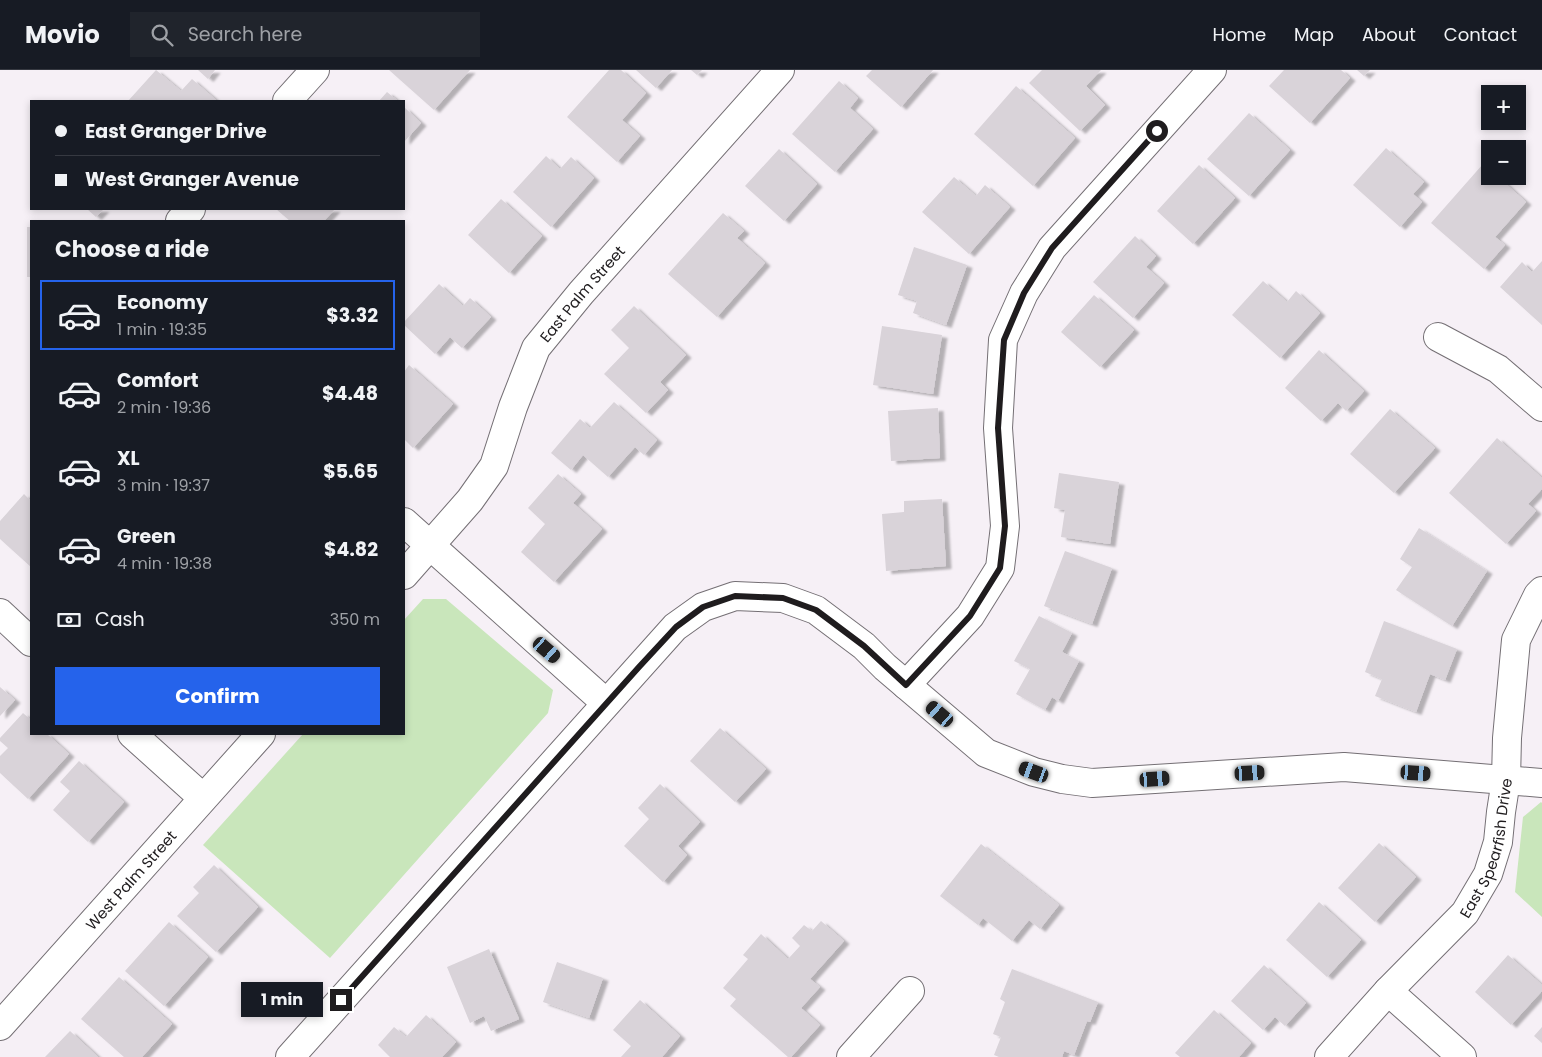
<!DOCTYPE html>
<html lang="en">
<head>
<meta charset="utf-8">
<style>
	:root { --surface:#171b24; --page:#20242c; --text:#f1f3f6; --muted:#9ea1a6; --line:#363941; --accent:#2563eb }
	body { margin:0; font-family:Poppins,sans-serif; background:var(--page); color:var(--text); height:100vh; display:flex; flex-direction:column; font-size:19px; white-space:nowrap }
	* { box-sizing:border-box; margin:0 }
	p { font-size:16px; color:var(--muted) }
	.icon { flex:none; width:28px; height:28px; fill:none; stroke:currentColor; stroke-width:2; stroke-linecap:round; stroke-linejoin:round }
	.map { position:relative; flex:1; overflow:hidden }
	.side { position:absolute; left:30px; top:150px; width:375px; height:515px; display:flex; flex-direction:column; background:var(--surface); border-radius:0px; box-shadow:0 2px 8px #0003 }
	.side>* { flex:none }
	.top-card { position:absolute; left:30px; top:30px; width:375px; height:110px; border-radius:0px; box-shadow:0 2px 8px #0003; display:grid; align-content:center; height:110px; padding:0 25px; background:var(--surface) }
	.tools { position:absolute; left:1481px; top:15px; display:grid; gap:10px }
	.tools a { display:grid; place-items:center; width:45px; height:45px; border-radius:0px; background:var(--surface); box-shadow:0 2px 8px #0003; font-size:25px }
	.end { position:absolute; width:22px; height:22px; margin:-11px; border:6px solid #1f1c1e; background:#fff; box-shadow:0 0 0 2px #fff }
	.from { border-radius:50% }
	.bubble { position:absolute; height:35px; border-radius:0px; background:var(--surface); box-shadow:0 2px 8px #0003; font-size:16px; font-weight:700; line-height:35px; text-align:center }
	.car { position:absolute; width:15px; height:30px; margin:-15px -8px; border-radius:6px; box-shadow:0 0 4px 1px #0007; background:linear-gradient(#222 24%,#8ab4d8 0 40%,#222 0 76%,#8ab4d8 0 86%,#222 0) }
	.top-card b { display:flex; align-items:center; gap:18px; height:48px; font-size:19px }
	.top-card b+b { border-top:1px solid var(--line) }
	.top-card i { width:12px; height:12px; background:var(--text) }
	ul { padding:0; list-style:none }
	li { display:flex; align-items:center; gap:15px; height:70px; margin:0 10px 8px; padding:0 15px; border:2px solid transparent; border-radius:0px }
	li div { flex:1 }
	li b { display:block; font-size:19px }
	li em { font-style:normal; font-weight:700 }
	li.current { border-color:var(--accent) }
	li>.icon { width:45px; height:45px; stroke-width:1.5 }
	h2 { padding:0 25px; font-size:22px; line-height:60px }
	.pay { display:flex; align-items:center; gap:12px; height:55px; padding:0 25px; font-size:19px }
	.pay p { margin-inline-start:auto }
	.button { display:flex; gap:10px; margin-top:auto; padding:10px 25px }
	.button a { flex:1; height:58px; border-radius:0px; background:var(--accent); color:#fff; font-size:20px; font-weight:700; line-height:58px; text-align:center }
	header { display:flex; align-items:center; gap:30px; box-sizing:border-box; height:70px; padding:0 25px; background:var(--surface); border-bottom:1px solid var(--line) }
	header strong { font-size:24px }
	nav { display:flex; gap:28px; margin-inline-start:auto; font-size:18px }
	.search { width:350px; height:45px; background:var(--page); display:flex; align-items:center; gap:12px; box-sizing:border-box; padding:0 18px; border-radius:0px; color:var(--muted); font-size:19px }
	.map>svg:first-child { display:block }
	.green { fill:#c9e6bb }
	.building { fill:#d9d3d9; filter:url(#shadow) }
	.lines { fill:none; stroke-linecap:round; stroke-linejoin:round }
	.minor-casing { stroke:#746f74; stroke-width:30 }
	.minor { stroke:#fff; stroke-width:28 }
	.route { stroke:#1f1c1e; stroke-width:6 }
	.labels { text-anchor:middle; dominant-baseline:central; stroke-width:4; stroke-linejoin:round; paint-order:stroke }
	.street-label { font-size:15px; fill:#1f1c1e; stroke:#f6f0f6 }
</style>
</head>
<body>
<header>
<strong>Movio</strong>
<div class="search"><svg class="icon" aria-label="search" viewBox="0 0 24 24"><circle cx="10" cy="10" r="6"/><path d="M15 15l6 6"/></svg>Search here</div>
<nav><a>Home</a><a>Map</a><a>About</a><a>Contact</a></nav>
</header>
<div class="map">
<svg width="1542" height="987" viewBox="0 0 1542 987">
	<defs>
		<filter id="shadow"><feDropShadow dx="5.5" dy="3" stdDeviation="1" flood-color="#0004"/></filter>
	</defs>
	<rect width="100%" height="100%" fill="#f6f0f6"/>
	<!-- green -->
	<path class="green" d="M423,529H446L553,620L548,643L330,888L203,775L303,664H404V550Z
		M1541,732L1542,733V847L1515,822L1523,747Z"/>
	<!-- building -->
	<path class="building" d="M156,0L181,21L192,9L216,30L215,31H128Z
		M198,0H215L208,9Z
		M389,0H470L434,40Z
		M609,0H621L646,23L622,50L640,66L617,92L567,47Z
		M636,0H672L656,18Z
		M691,0H702L697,5Z
		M872,0H933L901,37L866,6Z
		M1042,0H1101L1086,16L1105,35L1080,61L1029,13Z
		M1284,0H1341L1350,8L1310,53L1269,16Z
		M1357,0H1370L1364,6Z
		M839,11L858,28L850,38L873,59L835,102L792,64Z
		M1016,16L1075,68L1033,116L974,64Z
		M387,22L398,31H379Z
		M404,37L421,53L404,72Z
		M1249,43L1290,80L1249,126L1207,89Z
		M1386,78L1424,112L1413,124L1422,132L1400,157L1353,115Z
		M779,79L817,114L784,151L745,116Z
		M546,86L560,99L571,87L594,108L551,157L513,122Z
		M1483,94L1490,100V106H1497L1526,132L1495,167L1505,175L1484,199L1431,153Z
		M1199,95L1235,128L1193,174L1157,141Z
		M954,107L976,126L985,115L1010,137L969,184L922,142Z
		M501,129L542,166L509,203L468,165Z
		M87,139H104L96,147Z
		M276,139H335L324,151H290Z
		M723,143L744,161L737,168L765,193L717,247L668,204Z
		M27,157H31V207H27Z
		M1135,166L1156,186L1146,197L1164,213L1133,248L1093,212Z
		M914,177L967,195L946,255L913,243L917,231L898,225Z
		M1542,191V255L1500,217L1522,192L1532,202Z
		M1263,211L1287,232L1296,221L1320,243L1280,288L1232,245Z
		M439,214L463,236L470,228L491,247L462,278L450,267L435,284L404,255V252Z
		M1094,225L1134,260L1100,297L1061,262Z
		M634,236L686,285L660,312L668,320L646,343L604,304L629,278L611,260Z
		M882,256L942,265L933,324L873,315Z
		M1319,280L1364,321L1346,341L1338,333L1321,351L1285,318Z
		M409,295L453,334L413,378L404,369V302Z
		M614,332L657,370L644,385L635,377L608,407L583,385L571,400L551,383L580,349L590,358Z
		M938,338L940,388L891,391L888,341Z
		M1390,339L1435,378L1394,423L1350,384Z
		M1497,368L1542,408V419L1528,434L1536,441L1506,474L1449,423Z
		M1059,403L1119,412L1110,474L1061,467L1065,440L1054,438Z
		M558,404L581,424L573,433L602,459L554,512L521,482L545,454L528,438Z
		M24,424L31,431V497L0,469V451Z
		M942,429L946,496L886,501L882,444L904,442V431Z
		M1419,458L1487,501L1452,556L1396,520L1412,497L1400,489Z
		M1065,481L1112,498L1092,554L1044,536Z
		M1039,546L1072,563L1062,582L1079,591L1058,631L1052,627L1045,640L1016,624L1030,599L1014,591Z
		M1384,551L1457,579L1445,610L1430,604L1416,642L1375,626L1382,609L1365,602Z
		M0,617L15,630L0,646Z
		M23,643L31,650V664H47L69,684L28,729L0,703V686L8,678L0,671V668Z
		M720,658L766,699L735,732L690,691Z
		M79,691L124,732L88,772L53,740L70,721L60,712Z
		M660,714L700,752L678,776L687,785L663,812L624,776L649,749L638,738Z
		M1379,773L1416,807L1375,852L1338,818Z
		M981,774L1059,835L1040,859L1029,850L1012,871L983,848L978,855L940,826Z
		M214,795L258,837L216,882L177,846L199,823L193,817Z
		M1319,832L1361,870L1327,907L1286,870Z
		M821,851L844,871L810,909L820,917L801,938L820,955L791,987H788L730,936L736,929L723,918L748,889L743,885L761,864L788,889L800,876L792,868L804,855L812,861Z
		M169,852L208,887L164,936L125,901Z
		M489,879L519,949L491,961L484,946L470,953L447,897Z
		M1508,885L1542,915V921L1511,955L1475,922Z
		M557,892L603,908L589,948L543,932Z
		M1264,895L1306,933L1285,956L1275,947L1263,960L1231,931Z
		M1012,899L1098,932L1090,952L1087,951L1074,985L1064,981L1062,987H999L994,985L1001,967L993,964L1005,932L1000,929Z
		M119,907L172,954L142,987H124L81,949Z
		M640,930L680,966L662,987H621L631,976L613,960Z
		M1214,940L1251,973L1239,987H1180L1175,983Z
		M426,945L456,972L442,987H390L378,975L394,957L406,967Z
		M1542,957V973L1534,966Z
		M70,961L98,987H45Z"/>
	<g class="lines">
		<defs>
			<g id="minor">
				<path d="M287,31L315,0"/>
				<path d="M180,151L191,139"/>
				<path d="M1438,267L1498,299L1542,337"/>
				<path d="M404,452L606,633"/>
				<path id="s1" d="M404,505L470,430L494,396L513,337L536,278L581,223L780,0"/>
				<path d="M0,543L31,572"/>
				<path d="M906,615L970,546L1000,498L1005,456L998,358L1003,270L1024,223L1052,178L1212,0"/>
				<path d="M132,664L203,728"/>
				<path d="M1388,921L1462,987"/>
				<path id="s2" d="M0,956L261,664"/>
				<path d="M290,987L675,557L703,537L735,526L783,528L816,540L864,576L885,597L986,683L1034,702L1062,709L1092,713L1344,697L1542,713"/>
				<path d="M851,987L910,921"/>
				<path id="s3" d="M1329,987L1388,921L1465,843L1488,804L1498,772L1501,742L1506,710L1507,668L1516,570L1538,525L1542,521"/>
			</g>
		</defs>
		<!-- minor casing -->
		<use href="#minor" class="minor-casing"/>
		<!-- minor -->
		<use href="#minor" class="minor"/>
	</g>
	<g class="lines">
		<!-- route -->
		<path class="route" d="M341,930L639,597L676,557L703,537L735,526L783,528L816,540L864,576L906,615L970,546L1000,498L1005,456L998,358L1004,270L1024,223L1052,178L1157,61"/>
	</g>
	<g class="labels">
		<!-- street labels -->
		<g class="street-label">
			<text stroke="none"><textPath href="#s1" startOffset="338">East Palm Street</textPath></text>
			<text stroke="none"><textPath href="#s3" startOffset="268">East Spearfish Drive</textPath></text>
			<text stroke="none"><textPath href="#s2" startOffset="196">West Palm Street</textPath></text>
		</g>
	</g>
</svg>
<div class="tools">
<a>+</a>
<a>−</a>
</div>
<i class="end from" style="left:1157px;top:61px"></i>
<i class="end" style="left:341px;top:930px"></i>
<div class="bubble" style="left:241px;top:912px;width:82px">1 min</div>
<i class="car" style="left:547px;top:580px;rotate:131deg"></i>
<i class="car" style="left:940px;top:644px;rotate:311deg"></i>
<i class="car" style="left:1034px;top:702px;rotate:290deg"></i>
<i class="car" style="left:1250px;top:703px;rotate:87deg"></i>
<i class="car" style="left:1416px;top:703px;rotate:94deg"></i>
<i class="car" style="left:1155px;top:709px;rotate:86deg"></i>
<div class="top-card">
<b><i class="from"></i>East Granger Drive</b>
<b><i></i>West Granger Avenue</b>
</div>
<section class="side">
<h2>Choose a ride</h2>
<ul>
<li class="current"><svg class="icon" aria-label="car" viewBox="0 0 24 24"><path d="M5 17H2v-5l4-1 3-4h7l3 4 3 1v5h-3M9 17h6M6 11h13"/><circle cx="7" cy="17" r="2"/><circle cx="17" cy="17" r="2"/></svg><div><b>Economy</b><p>1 min · 19:35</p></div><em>$3.32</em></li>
<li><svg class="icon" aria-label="car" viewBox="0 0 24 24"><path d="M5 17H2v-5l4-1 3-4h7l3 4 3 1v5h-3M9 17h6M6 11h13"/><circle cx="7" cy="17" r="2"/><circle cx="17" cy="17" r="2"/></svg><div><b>Comfort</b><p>2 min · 19:36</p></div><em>$4.48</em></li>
<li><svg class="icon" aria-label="car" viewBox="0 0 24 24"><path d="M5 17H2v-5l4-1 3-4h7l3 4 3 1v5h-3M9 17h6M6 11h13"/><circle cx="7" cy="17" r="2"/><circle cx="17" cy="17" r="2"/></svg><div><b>XL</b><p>3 min · 19:37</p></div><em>$5.65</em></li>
<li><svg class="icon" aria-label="car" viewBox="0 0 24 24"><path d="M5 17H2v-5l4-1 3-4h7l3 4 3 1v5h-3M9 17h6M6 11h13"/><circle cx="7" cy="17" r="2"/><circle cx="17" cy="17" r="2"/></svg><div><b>Green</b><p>4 min · 19:38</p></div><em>$4.82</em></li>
</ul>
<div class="pay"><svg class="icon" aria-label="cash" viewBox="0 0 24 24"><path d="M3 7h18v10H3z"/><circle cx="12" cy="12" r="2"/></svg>Cash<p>350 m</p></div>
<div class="button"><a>Confirm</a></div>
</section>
</div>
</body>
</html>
